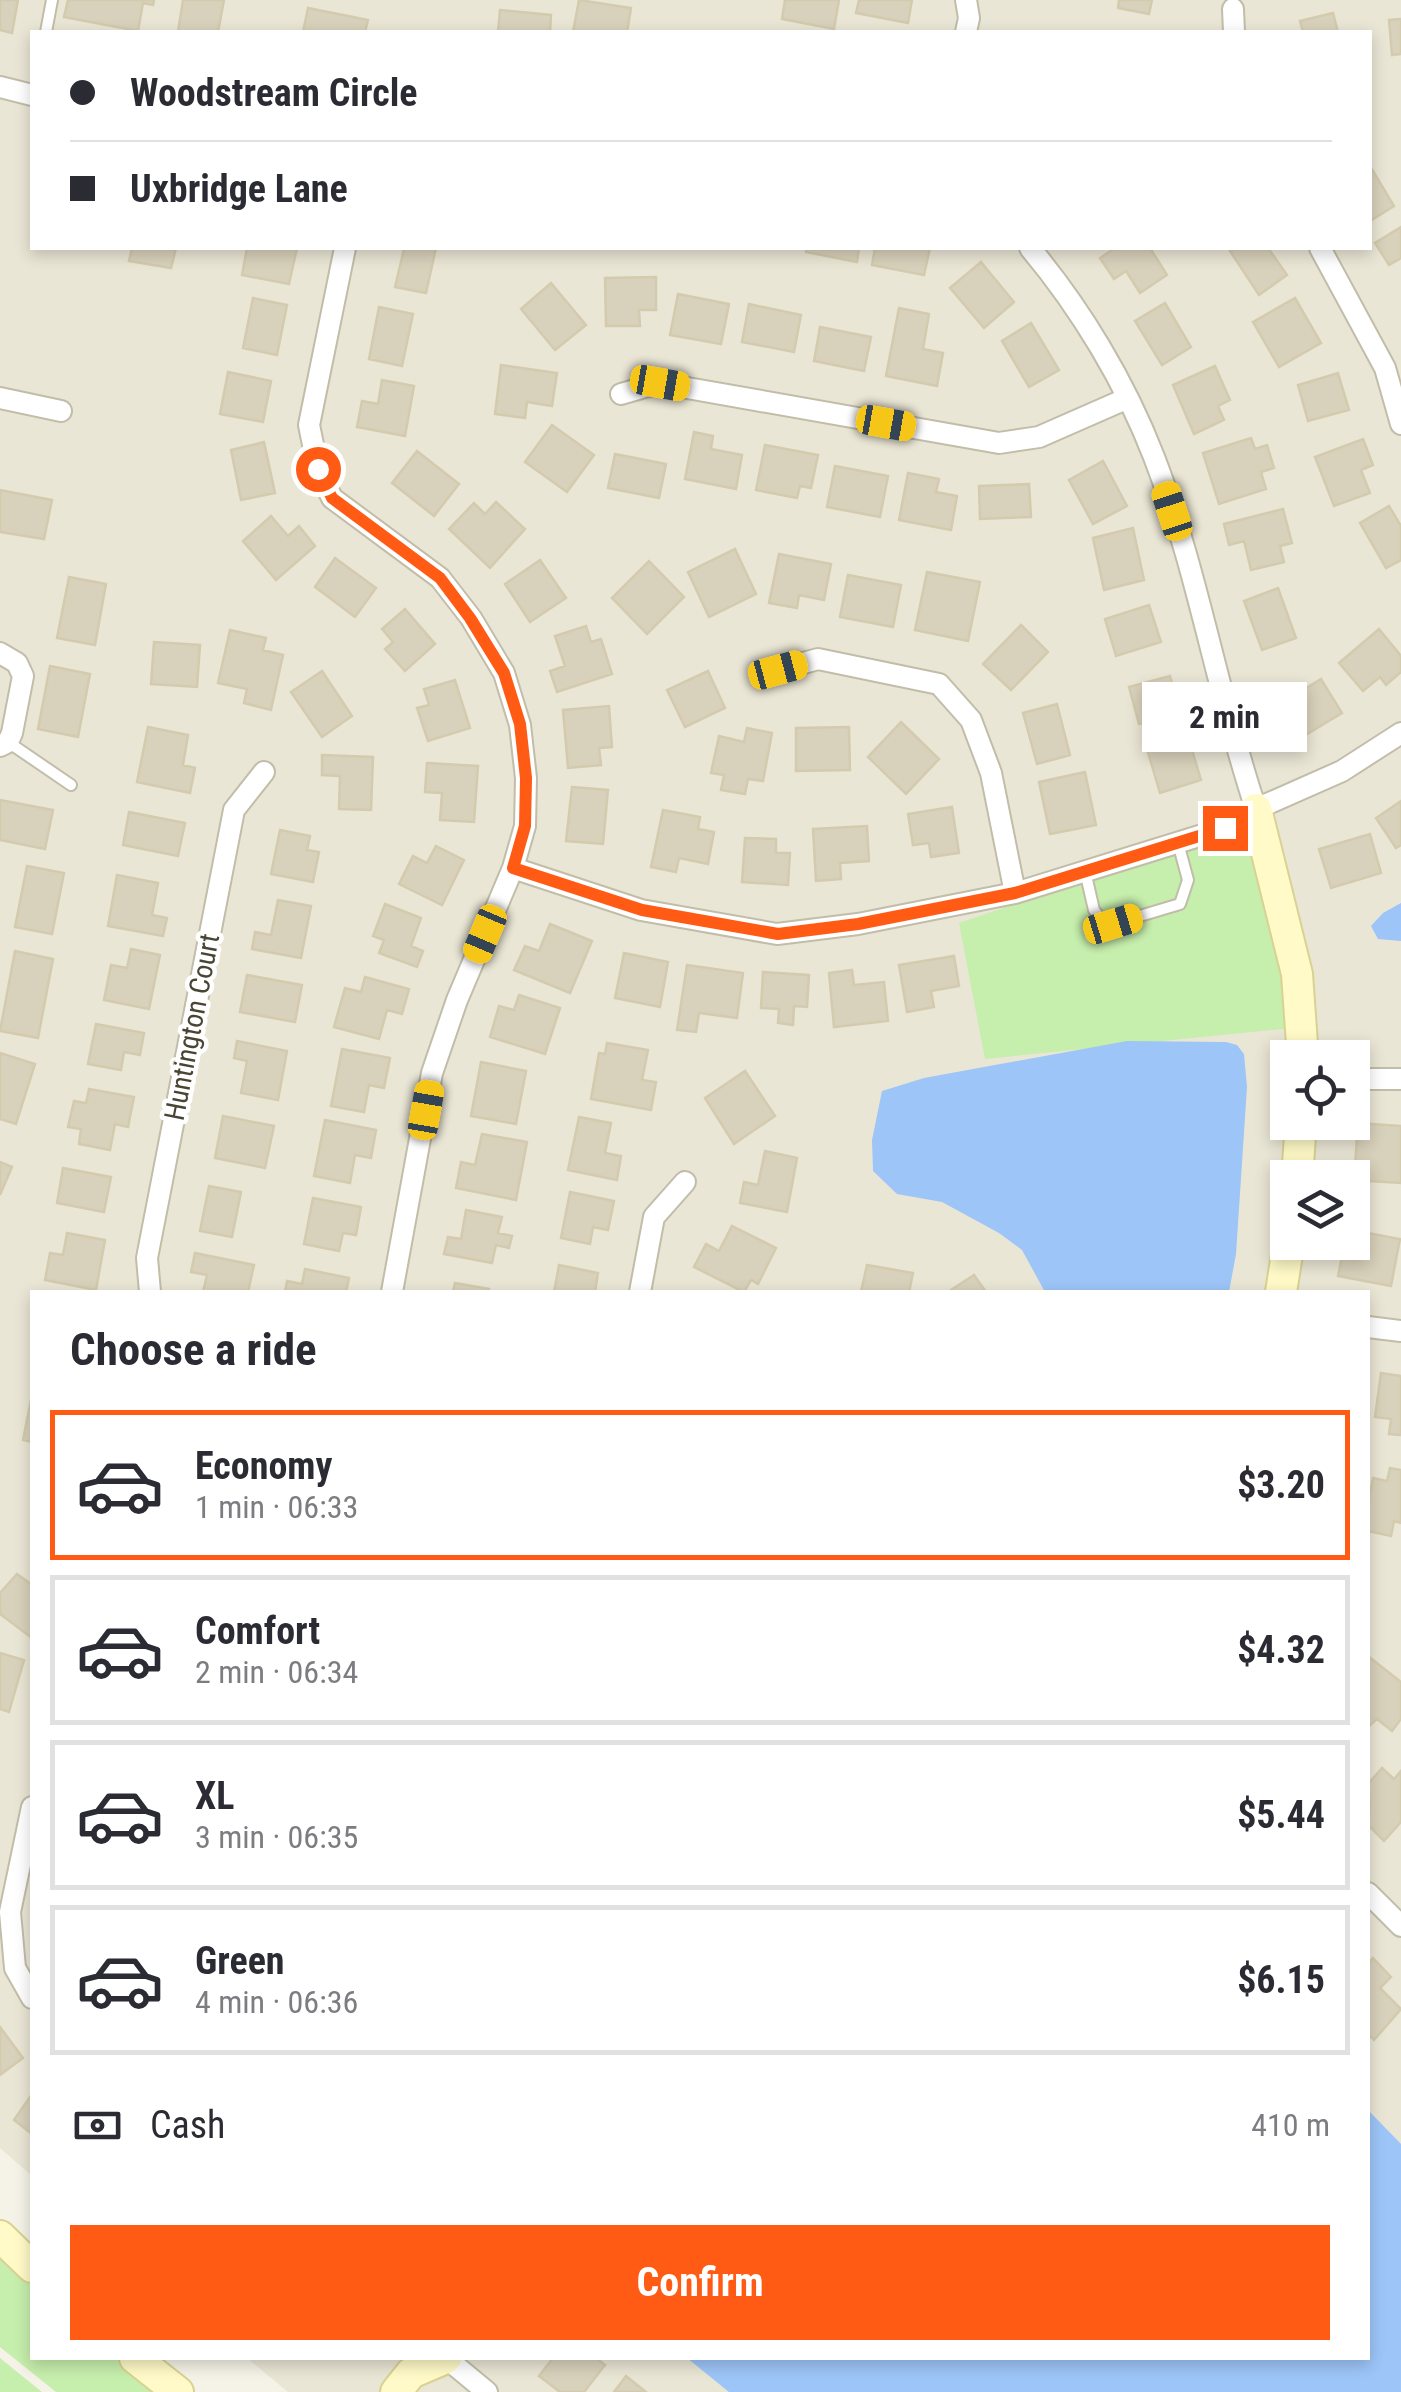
<!DOCTYPE html>
<html lang="en">
<head>
<meta charset="utf-8">
<style>
	:root { --surface:#fff; --page:#f7f7f7; --text:#2b2b33; --muted:#7c7c81; --line:#e1e1e2; --accent:#ff5b14 }
	body { margin:0; font-family:"Roboto Condensed",sans-serif; background:var(--page); color:var(--text); height:100vh; display:flex; flex-direction:column; font-size:38px; white-space:nowrap }
	* { box-sizing:border-box; margin:0 }
	p { font-size:32px; color:var(--muted) }
	.icon { flex:none; width:55px; height:55px; fill:none; stroke:currentColor; stroke-width:2; stroke-linecap:round; stroke-linejoin:round }
	.map { position:relative; flex:1; overflow:hidden }
	.panel { position:absolute; left:30px; top:1290px; width:1340px; height:1070px; display:flex; flex-direction:column; background:var(--surface); border-radius:0px; box-shadow:0 5px 15px #0003 }
	.panel>* { flex:none }
	.top-card { position:absolute; left:30px; top:30px; width:1342px; height:220px; border-radius:0px; box-shadow:0 5px 15px #0003; display:grid; align-content:center; height:220px; padding:0 40px; background:var(--surface) }
	.tools { position:absolute; left:1270px; top:1040px; display:grid; gap:20px }
	.tools a { display:grid; place-items:center; width:100px; height:100px; border-radius:0px; background:var(--surface); box-shadow:0 5px 15px #0003; font-size:50px }
	.end { position:absolute; width:45px; height:45px; margin:-22px; border:12px solid #ff5b14; background:#fff; box-shadow:0 0 0 5px #fff }
	.from { border-radius:50% }
	.bubble { position:absolute; height:70px; border-radius:0px; background:var(--surface); box-shadow:0 5px 15px #0003; font-size:32px; font-weight:700; line-height:70px; text-align:center }
	.car { position:absolute; width:30px; height:60px; margin:-30px -15px; border-radius:12px; box-shadow:0 0 8px 2px #0007; background:linear-gradient(#f5c518 24%,#345 0 40%,#f5c518 0 76%,#345 0 86%,#f5c518 0) }
	.top-card b { display:flex; align-items:center; gap:35px; height:95px; font-size:38px }
	.top-card b+b { border-top:2px solid var(--line) }
	.top-card i { width:25px; height:25px; background:var(--text) }
	ul { padding:0; list-style:none }
	li { display:flex; align-items:center; gap:30px; height:150px; margin:0 20px 15px; padding:0 20px; border:5px solid var(--line); border-radius:0px }
	li div { flex:1 }
	li b { display:block; font-size:38px }
	li em { font-style:normal; font-weight:700 }
	li.active { border-color:var(--accent) }
	li>.icon { width:90px; height:90px; stroke-width:1.5 }
	h2 { padding:0 40px; font-size:45px; line-height:120px }
	.pay { display:flex; align-items:center; gap:25px; height:110px; padding:0 40px; font-size:38px }
	.pay p { margin-inline-start:auto }
	.button { display:flex; gap:20px; margin-top:auto; padding:20px 40px }
	.button a { flex:1; height:115px; border-radius:0px; background:var(--accent); color:#fff; font-size:40px; font-weight:700; line-height:115px; text-align:center }
	.map>svg:first-child { display:block }
	.residential { fill:#eae6d5; fill-rule:evenodd }
	.green { fill:#c6eeac }
	.water { fill:#9dc5f8 }
	.building { fill:#d8d1bb; stroke:#d4cbae; stroke-width:2.5 }
	.lines { fill:none; stroke-linecap:round; stroke-linejoin:round }
	.lane-casing { stroke:#c2bda9; stroke-width:14 }
	.street-casing { stroke:#c2bda9; stroke-width:24 }
	.secondary-casing { stroke:#d9d292; stroke-width:34 }
	.lane { stroke:#fff; stroke-width:10 }
	.street { stroke:#fff; stroke-width:20 }
	.secondary { stroke:#fffac7; stroke-width:30 }
	.route { stroke:#ff5b14; stroke-width:12 }
	.labels { text-anchor:middle; dominant-baseline:central; stroke-width:9; stroke-linejoin:round; paint-order:stroke }
	.street-label { font-size:28px; fill:#494535; stroke:#fff }
</style>
</head>
<body>
<div class="map">
<svg width="1401" height="2392" viewBox="0 0 1401 2392">
	<rect width="100%" height="100%" fill="#f5f3e7"/>
	<!-- residential -->
	<path class="residential" d="M0,0H1401V2392H288L247,2358H1368V1292H32V2176L0,2148ZM32,32H1370V248H32ZM1288,1058H1352V1122H1288ZM1288,1178H1352V1242H1288Z"/>
	<!-- green -->
	<path class="green" d="M1251,824L1292,1028L985,1059L959,923Z
		M0,2227L32,2256V2358H145L184,2392H56L0,2347Z
		M0,2358L42,2392H0Z"/>
	<!-- water -->
	<path class="water" d="M1401,903V941L1378,939L1371,926L1383,913Z
		M1127,1041L1226,1042L1237,1045L1244,1054L1247,1087L1236,1254L1229,1292H1045L1022,1250L999,1233L942,1202L897,1194L873,1171L872,1140L882,1091L924,1078Z
		M1368,2110L1401,2144V2392H729L687,2358H1368Z"/>
	<!-- building -->
	<path class="building" d="M0,0H18L12,33L0,30Z
		M68,0H154L153,5L143,3L138,31L64,17Z
		M183,0H224L218,32H178Z
		M579,0L631,8L627,32H573Z
		M785,0H839L834,29L782,19Z
		M859,0H912L908,23L856,13Z
		M1119,0H1152L1149,14L1118,8Z
		M308,8L368,20L365,32H303Z
		M500,10L551,15L550,32H498Z
		M1333,13L1338,32H1303L1300,21Z
		M1401,19V54L1392,55L1389,20Z
		M1370,166L1394,206L1370,221Z
		M1401,227V258L1389,265L1375,243Z
		M132,248H176L171,268L129,261Z
		M247,248H297L289,284L242,275Z
		M397,248H436L426,293L395,287L404,249Z
		M807,248H859L857,262L806,252Z
		M875,248H930L924,275L872,265Z
		M1115,248H1150L1167,275L1140,293L1126,271L1114,279L1100,258Z
		M1235,248H1268L1287,275L1259,295L1230,251Z
		M981,262L1014,302L984,328L950,288Z
		M656,277V310H639L640,326H606L605,278Z
		M551,283L586,325L555,350L521,309Z
		M678,294L729,304L721,344L670,335Z
		M253,298L287,305L277,355L243,348Z
		M1295,298L1321,343L1279,367L1253,322Z
		M1165,303L1191,347L1162,365L1135,321Z
		M749,304L801,315L794,352L742,342Z
		M379,307L413,314L402,366L369,359Z
		M899,308L929,314L923,349L943,353L937,386L886,376Z
		M1031,323L1059,370L1029,387L1002,341Z
		M820,327L871,337L864,371L814,361Z
		M501,365L557,373L552,406L527,402L525,418L495,414Z
		M1215,366L1230,400L1218,406L1224,420L1194,434L1173,385Z
		M228,372L271,381L263,422L220,414Z
		M1338,373L1349,410L1308,421L1298,385Z
		M382,380L414,386L405,436L357,427L362,401L378,404Z
		M552,425L594,455L567,492L525,462Z
		M694,432L713,436L711,449L742,455L736,489L685,479Z
		M1251,438L1255,449L1267,445L1274,468L1261,472L1266,489L1219,504L1203,453Z
		M1363,439L1373,465L1361,470L1370,493L1334,506L1315,457Z
		M264,442L275,493L241,500L231,450Z
		M765,445L818,455L811,488L800,486L797,498L756,490Z
		M417,451L459,484L434,516L392,483Z
		M615,454L666,464L659,498L608,488Z
		M1103,461L1127,506L1093,524L1069,480Z
		M835,466L888,476L880,517L827,507Z
		M908,473L939,479L936,492L957,496L951,530L899,520Z
		M1029,484L1031,517L980,519L979,486Z
		M0,490L52,500L44,539L0,532Z
		M496,502L525,529L490,568L449,529L474,503L485,514Z
		M1389,506L1401,526V560L1386,568L1360,523Z
		M1283,509L1292,543L1280,546L1284,562L1251,570L1244,541L1229,545L1224,524Z
		M271,516L288,536L299,526L315,546L276,580L243,541Z
		M1133,528L1144,580L1104,590L1093,538Z
		M735,549L756,594L709,617L688,572Z
		M779,554L831,564L824,600L799,595L797,608L769,603Z
		M335,558L376,588L355,617L315,587Z
		M540,560L566,598L530,622L505,584Z
		M649,561L684,597L647,634L612,598Z
		M927,572L980,582L968,641L915,630Z
		M848,575L901,585L893,627L840,617Z
		M69,577L106,584L95,645L57,638Z
		M1278,588L1296,638L1262,650L1244,601Z
		M1149,605L1161,642L1116,656L1105,619Z
		M405,609L435,644L405,671L385,649L393,642L382,629Z
		M1021,625L1048,652L1011,690L983,664Z
		M586,626L591,642L601,639L612,674L557,692L550,671L565,666L555,636Z
		M1379,629L1401,656V672L1386,685L1380,677L1363,691L1339,663Z
		M230,630L266,638L263,650L283,655L271,710L244,703L247,689L218,683Z
		M154,642L200,645L197,687L151,684Z
		M50,666L90,674L78,737L38,729Z
		M322,671L352,716L322,737L291,692Z
		M708,671L725,708L685,727L667,690Z
		M1170,676L1180,714L1139,724L1129,687Z
		M1321,679L1342,713L1297,740L1277,706Z
		M455,680L470,728L428,741L417,708L429,705L424,689Z
		M1057,704L1070,755L1037,764L1023,713Z
		M609,706L612,747L599,748L601,765L568,768L563,710Z
		M901,722L939,759L906,794L868,757Z
		M148,727L188,735L183,765L195,768L190,793L137,782Z
		M849,727L850,770L796,771V728Z
		M747,728L772,733L763,781L748,779L745,794L721,790L724,775L711,773L719,736L744,742Z
		M1188,736L1201,780L1160,793L1147,749Z
		M322,755L373,757L371,810L339,809L340,776L322,775Z
		M427,763L478,766L474,822L440,820L442,793L425,792Z
		M1085,772L1096,825L1050,834L1039,782Z
		M572,787L608,790L603,844L566,841Z
		M0,800L53,810L45,849L0,840Z
		M1401,801V845L1396,848L1376,818Z
		M952,807L959,853L931,857L929,843L913,845L908,814Z
		M663,810L700,817L698,829L714,832L708,864L679,858L676,872L651,867Z
		M129,812L185,823L178,856L123,845Z
		M867,826L869,861L840,863L841,879L816,881L813,829Z
		M280,830L310,836L307,850L319,852L313,882L271,874Z
		M1370,834L1381,873L1331,888L1319,849Z
		M745,838L776,839V853H790L788,885L742,882Z
		M436,846L464,860L442,905L399,884L413,856L427,863Z
		M27,866L64,873L52,934L15,927Z
		M117,875L158,883L152,915L167,918L163,936L108,926Z
		M278,900L311,906L301,958L252,949L255,932L271,935Z
		M385,904L421,918L411,946L423,951L417,967L379,953L384,940L373,936Z
		M550,924L592,941L570,993L514,970L525,946L539,951Z
		M131,949L160,955L149,1009L104,1000L111,965L127,968Z
		M15,951L53,959L38,1038L0,1031Z
		M624,953L668,962L660,1007L615,998Z
		M954,956L959,986L931,991L934,1007L907,1012L899,965Z
		M687,965L743,973L737,1018L699,1013L696,1032L677,1030Z
		M852,970L854,985L884,982L888,1021L834,1027L829,973Z
		M763,972L809,975L807,1007L794,1006L793,1025L778,1023L779,1009L761,1008Z
		M247,975L302,985L295,1022L240,1012Z
		M365,977L409,989L402,1014L387,1010L379,1039L334,1027L345,988L361,992Z
		M519,995L560,1008L545,1054L490,1037L499,1006L514,1010Z
		M96,1024L144,1033L140,1055L124,1052L121,1070L88,1064Z
		M237,1041L287,1051L278,1100L241,1093L247,1061L234,1058Z
		M607,1043L648,1050L642,1080L656,1082L651,1110L591,1099L599,1053L605,1054Z
		M342,1049L390,1058L384,1088L369,1085L364,1112L331,1106Z
		M0,1053L35,1064L16,1124L0,1119Z
		M481,1062L526,1071L516,1124L471,1116Z
		M745,1071L775,1116L734,1144L705,1098Z
		M89,1089L134,1097L128,1127L115,1124L110,1150L79,1144L81,1129L68,1127L74,1101L86,1103Z
		M223,1116L274,1126L265,1168L215,1158Z
		M579,1117L611,1123L605,1153L621,1156L617,1180L568,1170Z
		M325,1120L376,1130L371,1158L355,1155L350,1183L314,1176Z
		M1358,1123L1401,1126V1183L1354,1180Z
		M482,1134L527,1142L516,1200L456,1188L461,1162L475,1165Z
		M765,1151L797,1158L787,1212L740,1203L744,1182L758,1185Z
		M0,1162L12,1167L0,1195Z
		M63,1168L111,1177L104,1212L57,1203Z
		M209,1186L241,1192L232,1237L200,1231Z
		M570,1192L614,1201L608,1230L593,1227L590,1244L561,1238Z
		M313,1198L361,1207L356,1235L343,1233L339,1251L304,1244Z
		M466,1210L502,1217L498,1233L512,1236L509,1248L496,1245L492,1263L444,1254L448,1237L461,1239Z
		M732,1226L776,1248L758,1284L751,1280L744,1292L694,1267L706,1244L719,1251Z
		M1352,1230L1400,1239L1391,1286L1338,1276L1345,1242H1352Z
		M67,1233L105,1240L96,1290L45,1280L50,1253L63,1255Z
		M195,1253L254,1265L248,1292H203L207,1275L191,1272Z
		M559,1265L598,1273L595,1292H554Z
		M867,1265L913,1273L909,1292H861Z
		M305,1269L349,1278L346,1292H285L287,1281L302,1284Z
		M974,1275L986,1292H948Z
		M455,1283L489,1289L488,1292H453Z
		M1381,1373L1401,1376V1435L1389,1434L1391,1419L1375,1417Z
		M32,1395V1442L23,1440Z
		M1390,1468L1401,1470V1523L1394,1521L1391,1536L1368,1531V1505L1373,1478L1387,1481Z
		M17,1574L32,1585V1638L0,1614V1593Z
		M0,1653L24,1660L9,1712L0,1709Z
		M1368,1656L1401,1682V1719L1392,1731L1377,1719L1368,1727Z
		M1382,1768L1394,1779L1401,1771V1822L1384,1841L1368,1825L1370,1808L1368,1784Z
		M1373,1958L1391,1977L1380,1988L1401,2009L1374,2040L1368,2034V1964Z
		M0,2027L23,2058L0,2075Z
		M32,2094V2134L14,2120Z
		M553,2358H596L605,2365L584,2392H560L539,2376Z
		M626,2376L646,2392H614Z"/>
	<g class="lines">
		<defs>
			<path id="lane" d="M46,32L52,0
				M8,742L71,785
				M1085,871L1094,910L1105,924H1113L1180,904L1188,880L1178,843"/>
			<path id="street" d="M966,0L969,18L966,32
				M1233,9L1234,32
				M0,87L32,95
				M345,248L309,425L318,469L332,498L440,578L471,618L504,673L520,725L526,778L525,826L513,868L457,1000L432,1073L392,1292
				M1030,248C1081,309 1125,382 1154,457C1198,571 1217,693 1256,809
				M1320,248L1385,368L1401,424
				M621,394L659,383L999,443L1039,437L1128,398
				M0,398L61,411
				M0,653L17,663L23,676L12,733L8,742L0,746
				M778,670L818,659L939,684L971,720L991,773L1015,893
				M513,868L641,910L777,934L858,924L1015,893L1225,828L1256,809L1342,771L1401,733
				M1352,1079H1401
				M150,1292L147,1258L234,810L264,772
				M640,1292L654,1217L685,1182
				M1368,1327L1401,1331
				M32,1807L10,1912L15,1968L32,1998
				M1368,1893L1401,1926
				M446,2358L487,2392"/>
			<path id="secondary" d="M1256,809L1297,974L1303,1058
				M1297,1178L1301,1122
				M1281,1292L1289,1242
				M0,2236L32,2267
				M135,2358L178,2392
				M396,2392L411,2373L446,2358"/>
		</defs>
		<!-- lane casing -->
		<use href="#lane" class="lane-casing"/>
		<!-- street casing -->
		<use href="#street" class="street-casing"/>
		<!-- secondary casing -->
		<use href="#secondary" class="secondary-casing"/>
		<!-- lane -->
		<use href="#lane" class="lane"/>
		<!-- street -->
		<use href="#street" class="street"/>
		<!-- secondary -->
		<use href="#secondary" class="secondary"/>
	</g>
	<g class="lines">
		<!-- route -->
		<path class="route" d="M318,469L332,498L440,578L470,618L504,673L520,724L526,778L525,826L513,868L642,910L778,934L858,924L1015,893L1225,828"/>
	</g>
	<g class="labels">
		<!-- street labels -->
		<g class="street-label">
			<text transform="translate(192 1027) rotate(-79)">Huntington Court</text>
		</g>
	</g>
</svg>
<div class="tools">
<a><svg class="icon" aria-label="locate" viewBox="0 0 24 24"><circle cx="12" cy="12" r="6"/><path d="M12 2v4M12 18v4M2 12h4M18 12h4"/></svg></a>
<a><svg class="icon" aria-label="layers" viewBox="0 0 24 24"><path d="M12 4l9 5-9 5-9-5zM3 14l9 5 9-5"/></svg></a>
</div>
<i class="end from" style="left:318px;top:469px"></i>
<i class="end" style="left:1225px;top:828px"></i>
<div class="bubble" style="left:1142px;top:682px;width:165px">2 min</div>
<i class="car" style="left:660px;top:383px;rotate:100deg"></i>
<i class="car" style="left:886px;top:423px;rotate:100deg"></i>
<i class="car" style="left:1172px;top:511px;rotate:342deg"></i>
<i class="car" style="left:778px;top:670px;rotate:75deg"></i>
<i class="car" style="left:1113px;top:924px;rotate:73deg"></i>
<i class="car" style="left:485px;top:934px;rotate:203deg"></i>
<i class="car" style="left:426px;top:1110px;rotate:10deg"></i>
<div class="top-card">
<b><i class="from"></i>Woodstream Circle</b>
<b><i></i>Uxbridge Lane</b>
</div>
<section class="panel">
<h2>Choose a ride</h2>
<ul>
<li class="active"><svg class="icon" aria-label="car" viewBox="0 0 24 24"><path d="M5 17H2v-5l4-1 3-4h7l3 4 3 1v5h-3M9 17h6M6 11h13"/><circle cx="7" cy="17" r="2"/><circle cx="17" cy="17" r="2"/></svg><div><b>Economy</b><p>1 min · 06:33</p></div><em>$3.20</em></li>
<li><svg class="icon" aria-label="car" viewBox="0 0 24 24"><path d="M5 17H2v-5l4-1 3-4h7l3 4 3 1v5h-3M9 17h6M6 11h13"/><circle cx="7" cy="17" r="2"/><circle cx="17" cy="17" r="2"/></svg><div><b>Comfort</b><p>2 min · 06:34</p></div><em>$4.32</em></li>
<li><svg class="icon" aria-label="car" viewBox="0 0 24 24"><path d="M5 17H2v-5l4-1 3-4h7l3 4 3 1v5h-3M9 17h6M6 11h13"/><circle cx="7" cy="17" r="2"/><circle cx="17" cy="17" r="2"/></svg><div><b>XL</b><p>3 min · 06:35</p></div><em>$5.44</em></li>
<li><svg class="icon" aria-label="car" viewBox="0 0 24 24"><path d="M5 17H2v-5l4-1 3-4h7l3 4 3 1v5h-3M9 17h6M6 11h13"/><circle cx="7" cy="17" r="2"/><circle cx="17" cy="17" r="2"/></svg><div><b>Green</b><p>4 min · 06:36</p></div><em>$6.15</em></li>
</ul>
<div class="pay"><svg class="icon" aria-label="cash" viewBox="0 0 24 24"><path d="M3 7h18v10H3z"/><circle cx="12" cy="12" r="2"/></svg>Cash<p>410 m</p></div>
<div class="button"><a>Confirm</a></div>
</section>
</div>
</body>
</html>
